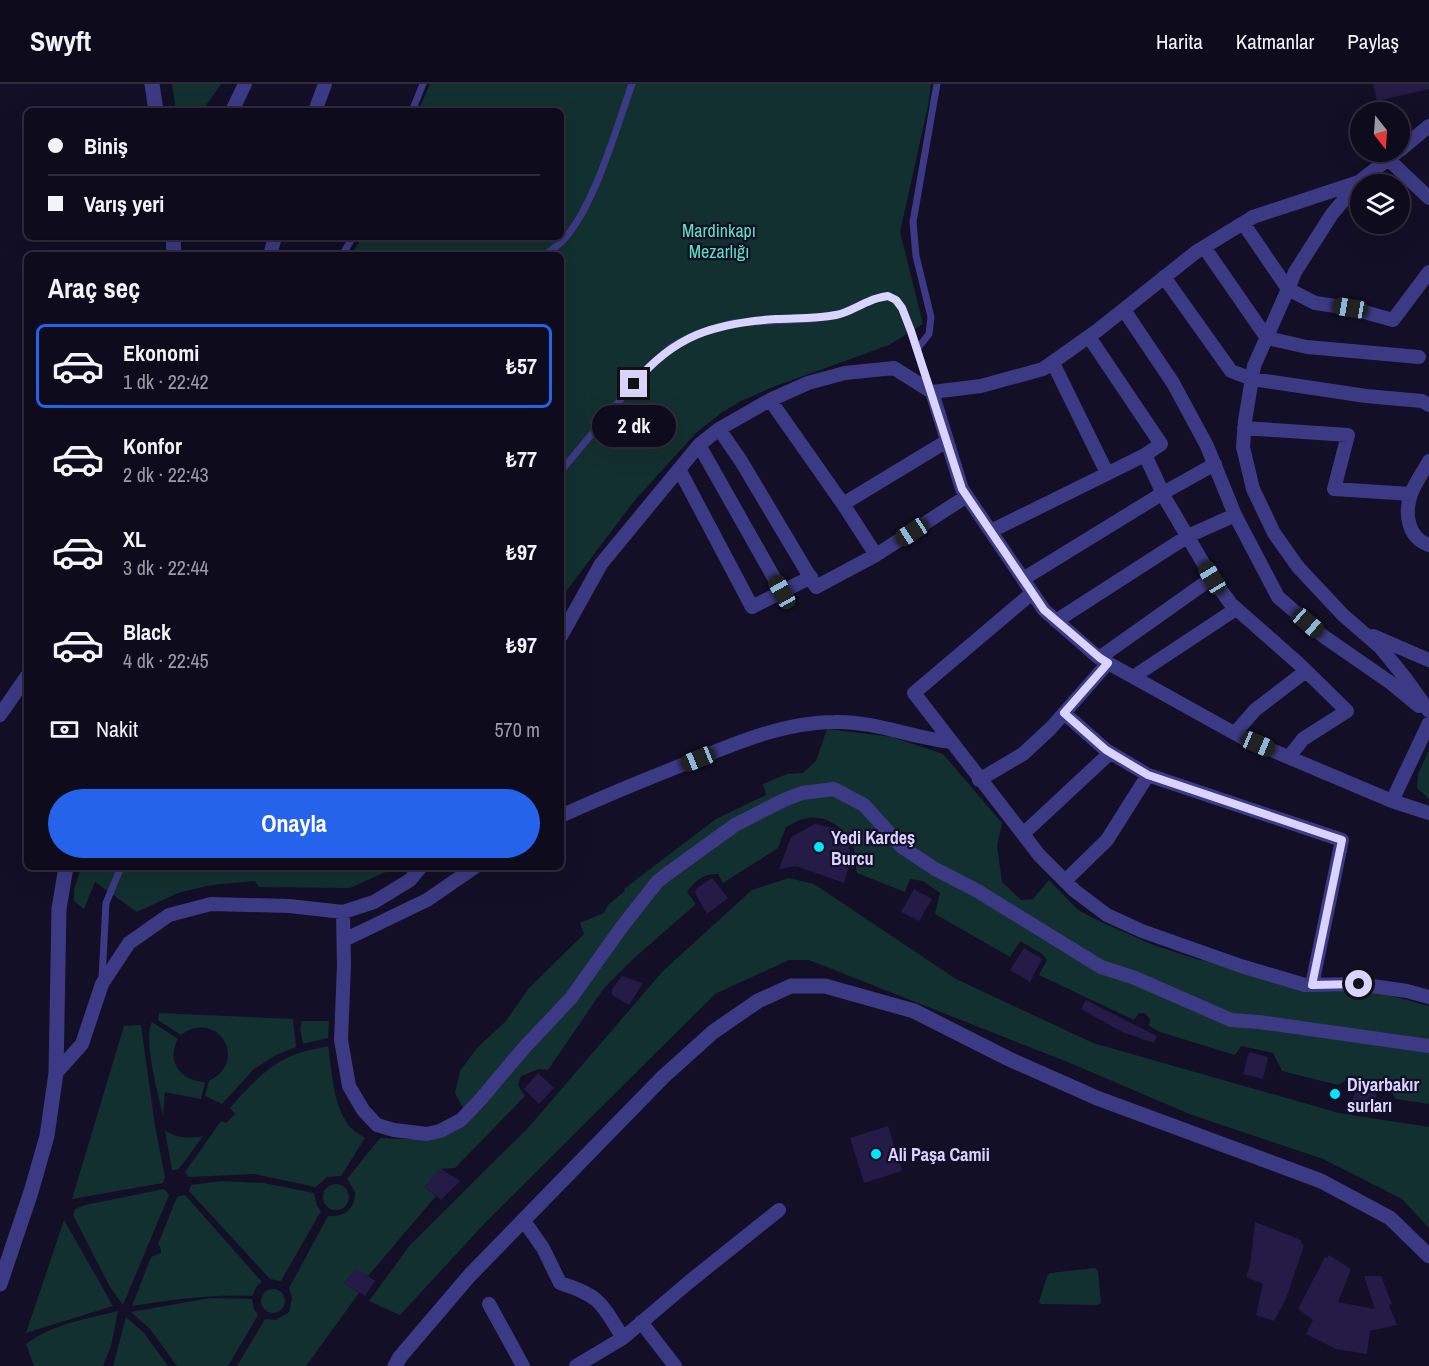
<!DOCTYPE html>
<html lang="tr">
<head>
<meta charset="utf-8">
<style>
	:root { --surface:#0e0b1c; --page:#1c1929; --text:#f1f3f6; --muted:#9b9ba3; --line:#2e2b3b; --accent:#2563eb }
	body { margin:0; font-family:"Archivo Narrow",sans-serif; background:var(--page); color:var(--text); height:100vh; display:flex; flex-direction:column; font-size:22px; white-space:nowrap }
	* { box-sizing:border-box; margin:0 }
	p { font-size:20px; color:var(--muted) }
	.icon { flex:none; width:33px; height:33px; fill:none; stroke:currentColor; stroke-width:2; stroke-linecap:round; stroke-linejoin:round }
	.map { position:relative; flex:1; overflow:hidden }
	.sheet { position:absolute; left:24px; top:168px; width:540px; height:618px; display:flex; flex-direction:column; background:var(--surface); border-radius:9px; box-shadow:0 6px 24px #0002,0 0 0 2px var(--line) }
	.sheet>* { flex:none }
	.top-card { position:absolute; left:24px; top:24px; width:540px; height:132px; border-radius:9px; box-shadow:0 6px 24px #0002,0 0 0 2px var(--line); display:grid; align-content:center; height:132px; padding:0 24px; background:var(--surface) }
	.needle { width:39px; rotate:163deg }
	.tools { position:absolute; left:1350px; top:18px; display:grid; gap:12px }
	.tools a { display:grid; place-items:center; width:60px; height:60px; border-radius:50%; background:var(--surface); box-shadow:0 6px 24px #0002,0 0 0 2px var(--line); font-size:30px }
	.end { position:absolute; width:27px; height:27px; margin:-14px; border:8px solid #d9d4ff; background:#111; box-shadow:0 0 0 3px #111 }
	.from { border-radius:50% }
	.bubble { position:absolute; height:42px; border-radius:21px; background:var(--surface); box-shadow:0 6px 24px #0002,0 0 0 2px var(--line); font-size:20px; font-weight:700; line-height:42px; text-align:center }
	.car { position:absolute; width:18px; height:36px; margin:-18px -9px; border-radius:8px; box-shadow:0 0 4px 2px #0007; background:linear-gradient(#222 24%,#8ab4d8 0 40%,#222 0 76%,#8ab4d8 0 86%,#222 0) }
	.top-card b { display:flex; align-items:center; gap:21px; height:57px; font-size:22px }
	.top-card b+b { border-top:2px solid var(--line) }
	.top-card i { width:15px; height:15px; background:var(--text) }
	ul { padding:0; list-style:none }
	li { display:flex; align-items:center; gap:18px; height:84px; margin:0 12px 9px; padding:0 12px; border:3px solid transparent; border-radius:9px }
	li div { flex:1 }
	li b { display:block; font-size:22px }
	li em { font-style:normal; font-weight:700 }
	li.on { border-color:var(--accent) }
	li>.icon { width:54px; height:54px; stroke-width:1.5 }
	h2 { padding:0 24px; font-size:27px; line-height:72px }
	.pay { display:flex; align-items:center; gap:15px; height:66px; padding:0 24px; font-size:22px }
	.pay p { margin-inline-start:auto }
	.action { display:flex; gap:12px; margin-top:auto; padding:12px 24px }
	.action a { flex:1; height:69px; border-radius:36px; background:var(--accent); color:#fff; font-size:24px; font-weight:700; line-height:69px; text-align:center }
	header { display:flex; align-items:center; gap:36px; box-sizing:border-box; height:84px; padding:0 30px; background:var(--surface); border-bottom:2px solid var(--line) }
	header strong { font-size:28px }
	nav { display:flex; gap:33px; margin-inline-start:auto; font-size:21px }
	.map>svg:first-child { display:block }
	.green { fill:#12302f }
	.building { fill:#241b47 }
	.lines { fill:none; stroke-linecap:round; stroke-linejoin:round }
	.service { stroke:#3d3a85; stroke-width:7 }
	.minor { stroke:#3d3a85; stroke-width:14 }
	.tertiary { stroke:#3d3a85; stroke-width:15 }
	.route { stroke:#d9d4ff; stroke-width:8 }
	.poi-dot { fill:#00e5ff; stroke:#130f26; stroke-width:2 }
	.labels { text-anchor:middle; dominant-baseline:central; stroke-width:4.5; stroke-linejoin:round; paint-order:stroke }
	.park-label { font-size:18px; fill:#5fe0c0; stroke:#130f26 }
	.poi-label { font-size:18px; font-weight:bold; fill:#d9d4ff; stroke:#130f26; text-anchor:start }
</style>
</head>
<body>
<header>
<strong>Swyft</strong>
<nav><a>Harita</a><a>Katmanlar</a><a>Paylaş</a></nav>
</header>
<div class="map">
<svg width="1429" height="1282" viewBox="0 0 1429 1282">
	<rect width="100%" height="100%" fill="#130f26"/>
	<!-- green -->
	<path class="green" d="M172,0H221L202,27H176Z
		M430,0H931L928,22L900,148L923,240L889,261L773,303L741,317L721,329L696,349L635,416L561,514V171H351L362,153H561V27H418Z
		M827,645L892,653L943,670L1002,739L997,761L1002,798L1021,816L1033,815L1049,796L1078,826L1099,837L1151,860L1196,875L1241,886L1370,906L1429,922V1020L1396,1015L1386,1000L1352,992L1338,1001L1282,987L1273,969L1241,962L1235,971L1160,948L1149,942L1150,935L1145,929H1139L1134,936L1039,891L1047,876L1042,870L1020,857L1010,873L935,830L940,809L923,797L910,795L905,808L857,789C855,782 856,773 854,766C847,745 826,728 803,735C798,736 792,740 786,743L778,764L723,799L718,790C705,789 694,797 687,808L696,820L633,875L604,904L548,986L539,985L521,992L518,1001L525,1012L455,1084L440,1085L425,1103L436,1112L368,1192L356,1185L345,1199L359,1209L306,1282H237L265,1235L276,1236L289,1228L292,1214L289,1204L328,1132C344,1134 356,1124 355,1108L347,1095L380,1054L406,1055L437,1052L463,1024L455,1009L460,987L477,964L506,937L529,904L584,850L580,839L604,829L608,821L625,807L624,805L716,735L766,711L763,700L787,690L803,689L816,677Z
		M1429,666V715L1417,704L1418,690Z
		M81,783H397L350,804L259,803L255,797L211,801L178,809L137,828L95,798L84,825L74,817V806Z
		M789,794L814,800L956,895L1093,959L1339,1029L1429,1043V1144L1402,1115L1323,1075L1192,1031L1070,979L809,876H789L715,910L484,1140L400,1231L369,1217L410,1161L528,1044L663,887L752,806Z
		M159,929L293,935L296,963L276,971L254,985L222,1020L205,1012L209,997C250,977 217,924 181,951L158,936Z
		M302,937H329L328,954L303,960L300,944Z
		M152,938L178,955C166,977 180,997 205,998L201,1015L165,1008L163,1031C158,1011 143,955 152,938Z
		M141,941L155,1042L165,1093L163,1099L72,1115L124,942Z
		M328,962C332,988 333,1022 350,1043C354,1047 360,1051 365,1054L341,1092L327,1093L316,1103L254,1090L189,1093L185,1088L221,1037L226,1039L235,1030L230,1024C248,1003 269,980 296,970C306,966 318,965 328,962Z
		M165,1047C178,1054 188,1055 203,1052L179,1085L172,1086Z
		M221,1097L264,1099L314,1109L317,1122L321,1127L281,1197L270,1195L189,1107L191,1101Z
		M323 1113a13 13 0 1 1 26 0a13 13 0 1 1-26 0Z
		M164,1105L169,1111L123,1221L110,1203L73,1131L75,1125L85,1121Z
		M185,1111L262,1198L257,1202L252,1212C211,1210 172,1216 132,1222L151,1173L161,1169V1165L158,1160L177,1113Z
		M64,1136L113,1222L26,1249Z
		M1095,1184L1098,1187L1101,1219L1098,1221L1041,1220L1039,1218L1047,1192L1050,1189Z
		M261 1217a12 12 0 1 1 24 0a12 12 0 1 1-24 0Z
		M210,1214L252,1215L254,1225L258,1231L228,1282H177L150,1245L131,1228Z
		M118,1227L111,1262L103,1282H34L26,1260C52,1240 86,1235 118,1227Z
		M126,1233L144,1249L168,1282H113Z"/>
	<!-- building -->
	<path class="building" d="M1373,0H1429V5L1377,17Z
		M815,740L834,744L844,753L849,762L851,774L844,799L796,782L779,785L791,753Z
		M712,794L728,814L707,830L695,809L697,804Z
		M914,805L932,815L919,837L901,828Z
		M1024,864L1042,875L1030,898L1010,886Z
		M622,892L643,899L629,921L612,911V905Z
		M1086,916L1157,952L1154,959L1122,948L1081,925Z
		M1249,968L1268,973L1263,995L1243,990Z
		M538,989L554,1004L539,1020L524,1005Z
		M1358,997L1378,1001L1374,1023L1352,1018Z
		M888,1042L902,1087L864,1099L850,1054Z
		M440,1084L460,1097L441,1116L425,1103Z
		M1255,1138L1301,1156V1159L1304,1161L1286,1215L1274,1237L1256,1231L1263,1200L1246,1193L1250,1182Z
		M1329,1171L1351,1185L1338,1218L1375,1225L1364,1192H1381L1386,1205L1392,1220L1389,1221L1397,1241L1370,1247L1367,1270L1336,1265L1306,1250L1313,1236L1298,1225L1325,1173L1327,1174Z
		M356,1184L375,1197L365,1212L344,1199Z"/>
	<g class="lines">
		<!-- service -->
		<path class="service" d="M412,27L423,0
			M342,171L353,153
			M545,171C552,165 561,160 566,153C596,117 616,45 632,0
			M917,265L929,250L931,233L916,172L913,138L937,0
			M561,387L646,285L671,263L696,250L732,239L811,235L839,230L871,216L888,212L896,216L902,224L931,306
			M102,894L106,819L121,783"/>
		<!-- minor -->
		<path class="minor" d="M232,27L245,0
			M315,27L325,0
			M1400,66L1429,42
			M1388,75L1429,114
			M1359,98L1332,130L1295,188L1288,205L1254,282L1245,337L1243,363L1253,405L1274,449L1298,483L1343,531L1381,564L1406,595L1429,627
			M1243,139L1288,205L1315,219L1350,224L1393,236L1429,188
			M1204,163L1267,254L1307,263L1419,273
			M270,171L275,153
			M1164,193L1231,287L1252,295L1366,312L1422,317L1429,321
			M1089,253L1161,360L1145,371
			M1053,279L1107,389
			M932,308L981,302L1043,285L1098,246L1196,168L1253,133L1359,98L1397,68
			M770,316L843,420L876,471L967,412
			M1244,344L1348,351L1334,405L1411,410
			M719,345L741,377L816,503L876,471
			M699,361L782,508
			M1429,377C1423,388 1415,399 1411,410C1404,430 1408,454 1429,461
			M679,385L752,523L811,493
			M843,420L947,357
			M1235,431L1278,513L1323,552L1391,599L1419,622
			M991,447L1145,371L1166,416L1212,494L1231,520L1299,580L1347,627L1303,655L1289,673
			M1023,495L1163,409L1215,380
			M1032,509L914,609L1023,750L1039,771L1075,807L1107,831L1142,847L1241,882L1305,901L1359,900L1407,907L1429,913
			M1056,537L1188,452L1235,431L1207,362L1173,299L1124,226
			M561,552L601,480L699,361L719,345L770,316L808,299L845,289L894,284L932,308L962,405L1044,526L1099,574L1243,654L1392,717L1429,729
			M1373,552L1429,576
			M1099,574L1212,494
			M1133,593L1236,525
			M1064,629L1106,666L1148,691L1107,756L1065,797
			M0,631L27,592
			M1235,649L1255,626L1306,587
			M1148,691L1342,756L1312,901
			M979,696L1023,670L1051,644L1108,579
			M1392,717L1429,639
			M561,732C602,713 644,696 687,679C733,660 784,638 835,638C874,637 913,654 951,658
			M1023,750L1110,669
			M343,828L344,881L341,956L349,1002L363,1026L377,1041L394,1046L427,1050L440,1047L461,1036L481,1015L523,965L571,914L621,844L657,798L667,790L735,741L784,716L802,709L834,705L864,721L902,763L935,785L976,806L1101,883L1135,894L1231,936L1259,938L1429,962
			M344,856L427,816L475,783
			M56,989L82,960L102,900L129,859L169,831L211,820L289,822L343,828L374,818L410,796L421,783
			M524,1137L543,1164L560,1199C601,1212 601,1219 623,1254
			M489,1220L523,1282
			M641,1238L675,1282
			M576,1282L623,1254L689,1198L779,1126"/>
		<!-- tertiary -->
		<path class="tertiary" d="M152,0L156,27
			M173,153L174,171
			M0,1200L31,1108L47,1052L56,989L59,825L66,783
			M395,1282L400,1273L470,1191L663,993L713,948L758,917L791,902H825L914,927L1009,975L1097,1014L1321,1097L1390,1134L1429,1172"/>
	</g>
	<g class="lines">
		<!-- route -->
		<path class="route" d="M634,300C674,251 715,239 776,235C796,234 816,235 836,231C848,229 859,221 870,217C876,214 882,213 888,212L896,216L902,224L911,247L962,405L1044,526L1100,574L1108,579L1064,629L1106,666L1148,691L1342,756L1312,901L1359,900"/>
	</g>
	<!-- markers -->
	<g class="poi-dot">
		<circle cx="819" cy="763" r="6"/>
		<circle cx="1335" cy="1010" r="6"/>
		<circle cx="876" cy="1070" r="6"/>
	</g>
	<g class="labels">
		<!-- park labels -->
		<g class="park-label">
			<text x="719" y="146">Mardinkapı<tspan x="719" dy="21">Mezarlığı</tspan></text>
		</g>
		<!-- poi labels -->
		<g class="poi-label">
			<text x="831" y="753">Yedi Kardeş<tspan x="831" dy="21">Burcu</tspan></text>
			<text x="1347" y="1000">Diyarbakır<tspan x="1347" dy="21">surları</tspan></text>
			<text x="888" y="1070">Ali Paşa Camii</text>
		</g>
	</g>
</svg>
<div class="tools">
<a><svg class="needle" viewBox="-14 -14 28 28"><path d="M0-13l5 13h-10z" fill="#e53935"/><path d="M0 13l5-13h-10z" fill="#9b9ba3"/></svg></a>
<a><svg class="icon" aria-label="layers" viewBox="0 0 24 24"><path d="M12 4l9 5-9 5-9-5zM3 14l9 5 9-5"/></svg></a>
</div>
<i class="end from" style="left:1359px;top:900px"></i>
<i class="end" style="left:634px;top:300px"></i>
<div class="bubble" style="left:592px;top:321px;width:84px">2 dk</div>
<i class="car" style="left:1350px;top:224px;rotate:279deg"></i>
<i class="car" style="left:912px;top:448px;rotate:237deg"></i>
<i class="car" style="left:1212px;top:494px;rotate:329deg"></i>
<i class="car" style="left:782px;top:508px;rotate:331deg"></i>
<i class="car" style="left:1308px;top:539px;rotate:131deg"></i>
<i class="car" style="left:1258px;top:660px;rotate:113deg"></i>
<i class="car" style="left:698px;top:675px;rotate:248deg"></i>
<div class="top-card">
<b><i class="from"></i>Biniş</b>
<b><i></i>Varış yeri</b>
</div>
<section class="sheet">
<h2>Araç seç</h2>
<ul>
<li class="on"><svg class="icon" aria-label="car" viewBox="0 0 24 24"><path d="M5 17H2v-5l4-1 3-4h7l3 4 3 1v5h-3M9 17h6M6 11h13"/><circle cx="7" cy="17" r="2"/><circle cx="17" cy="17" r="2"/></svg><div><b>Ekonomi</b><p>1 dk · 22:42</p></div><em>₺57</em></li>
<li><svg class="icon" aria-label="car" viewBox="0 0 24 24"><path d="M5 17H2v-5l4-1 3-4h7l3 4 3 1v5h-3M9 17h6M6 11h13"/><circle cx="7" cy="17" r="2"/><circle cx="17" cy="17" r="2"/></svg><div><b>Konfor</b><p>2 dk · 22:43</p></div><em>₺77</em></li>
<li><svg class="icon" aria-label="car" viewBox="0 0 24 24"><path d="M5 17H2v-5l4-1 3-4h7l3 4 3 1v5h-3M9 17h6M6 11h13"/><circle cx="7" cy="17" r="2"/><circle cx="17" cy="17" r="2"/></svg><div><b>XL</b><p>3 dk · 22:44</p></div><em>₺97</em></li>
<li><svg class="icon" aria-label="car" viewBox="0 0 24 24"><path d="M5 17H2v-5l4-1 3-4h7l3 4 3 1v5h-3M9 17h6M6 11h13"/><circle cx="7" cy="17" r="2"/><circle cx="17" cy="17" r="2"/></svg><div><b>Black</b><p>4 dk · 22:45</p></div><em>₺97</em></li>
</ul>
<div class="pay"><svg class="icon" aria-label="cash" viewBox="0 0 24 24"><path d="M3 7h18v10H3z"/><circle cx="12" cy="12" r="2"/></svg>Nakit<p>570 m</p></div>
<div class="action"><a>Onayla</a></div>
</section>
</div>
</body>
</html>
